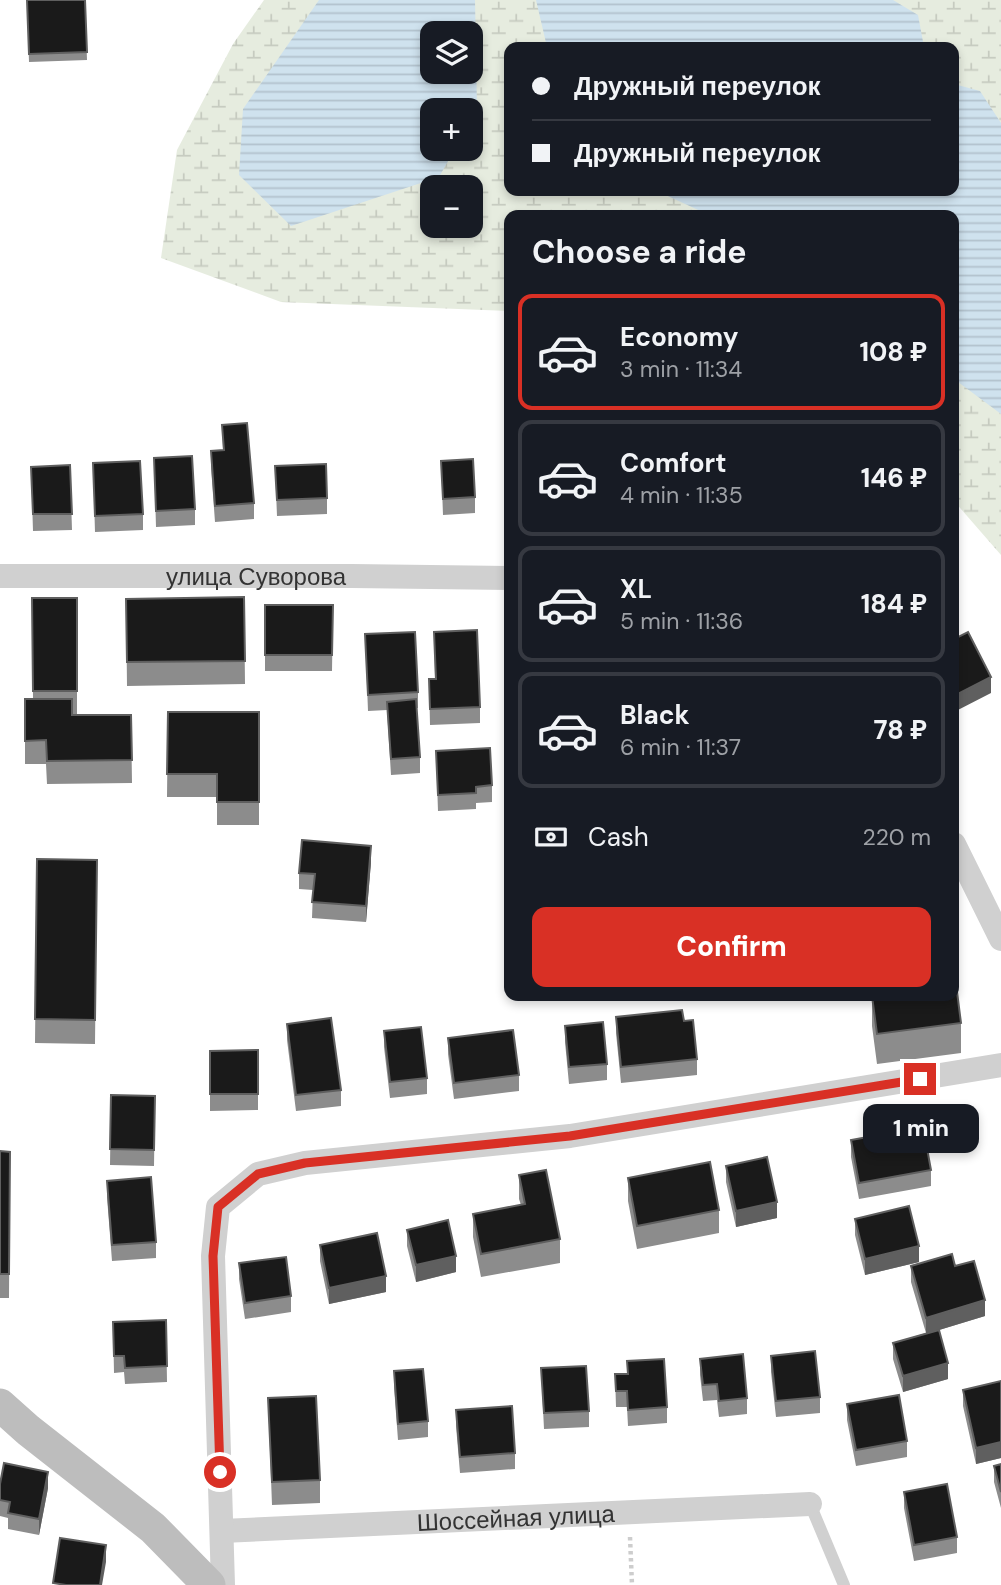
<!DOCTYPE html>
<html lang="en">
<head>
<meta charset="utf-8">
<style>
	:root { --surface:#171b24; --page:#20242c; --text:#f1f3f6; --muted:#9ea1a6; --line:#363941; --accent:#d93025 }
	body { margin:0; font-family:"DM Sans",sans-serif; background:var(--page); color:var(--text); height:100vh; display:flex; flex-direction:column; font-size:26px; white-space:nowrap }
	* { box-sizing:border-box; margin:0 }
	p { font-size:23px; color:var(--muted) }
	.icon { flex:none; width:38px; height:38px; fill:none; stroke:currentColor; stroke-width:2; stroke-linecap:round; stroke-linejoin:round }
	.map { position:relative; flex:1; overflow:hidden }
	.details { position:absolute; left:504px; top:210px; width:455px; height:791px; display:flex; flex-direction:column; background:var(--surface); border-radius:14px; box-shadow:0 4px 10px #0003 }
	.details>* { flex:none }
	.guide { position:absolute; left:504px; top:42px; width:455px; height:154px; border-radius:14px; box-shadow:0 4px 10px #0003; display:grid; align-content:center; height:154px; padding:0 28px; background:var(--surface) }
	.fabs { position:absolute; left:420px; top:21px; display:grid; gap:14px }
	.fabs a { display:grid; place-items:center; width:63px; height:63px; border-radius:14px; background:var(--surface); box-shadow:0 4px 10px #0003; font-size:35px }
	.end { position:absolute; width:32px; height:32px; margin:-16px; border:9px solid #d93025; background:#fff; box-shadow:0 0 0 4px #fff }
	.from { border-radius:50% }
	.bubble { position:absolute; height:49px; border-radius:14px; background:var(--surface); box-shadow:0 4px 10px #0003; font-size:23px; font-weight:800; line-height:49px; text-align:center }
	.guide b { display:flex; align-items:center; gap:24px; height:66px; font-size:26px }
	.guide b+b { border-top:2px solid var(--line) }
	.guide i { width:18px; height:18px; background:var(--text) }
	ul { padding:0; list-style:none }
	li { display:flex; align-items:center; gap:21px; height:116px; margin:0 14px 10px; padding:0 14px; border:4px solid var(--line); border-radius:14px }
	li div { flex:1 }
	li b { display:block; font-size:26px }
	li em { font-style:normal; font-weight:800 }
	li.selected { border-color:var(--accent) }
	li>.icon { width:63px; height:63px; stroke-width:1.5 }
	h2 { padding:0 28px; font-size:32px; line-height:84px }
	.pay { display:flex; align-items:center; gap:18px; height:77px; padding:0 28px; font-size:26px }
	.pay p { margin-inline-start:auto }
	.primary-button { display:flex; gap:14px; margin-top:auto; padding:14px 28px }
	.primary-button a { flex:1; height:80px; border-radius:14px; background:var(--accent); color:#fff; font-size:28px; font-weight:800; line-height:80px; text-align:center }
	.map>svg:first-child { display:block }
	.wetland { fill:url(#wetland-marsh); fill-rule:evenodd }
	.water { fill:url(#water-rules); fill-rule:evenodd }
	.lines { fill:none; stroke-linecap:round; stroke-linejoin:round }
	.path { stroke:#cdcdcd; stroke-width:4.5; stroke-dasharray:3.5 3.5; stroke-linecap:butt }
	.lane { stroke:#d0d0d0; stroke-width:12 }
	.street { stroke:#d0d0d0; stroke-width:24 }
	.secondary { stroke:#bdbdbd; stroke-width:33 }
	.wall { fill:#8c8c8c }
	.shaded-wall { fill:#5f5f5f }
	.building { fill:#1a1a1a; stroke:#5f5f5f; stroke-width:2 }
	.route { stroke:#d93025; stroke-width:9 }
	.labels { text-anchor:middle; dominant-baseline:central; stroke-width:7; stroke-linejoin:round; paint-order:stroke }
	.street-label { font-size:24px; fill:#333; stroke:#fff }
</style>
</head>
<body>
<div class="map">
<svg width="1001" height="1585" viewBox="0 0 1001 1585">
	<defs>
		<pattern id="wetland-marsh" width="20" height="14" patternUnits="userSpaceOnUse" patternTransform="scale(1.75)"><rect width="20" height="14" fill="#e6ecdf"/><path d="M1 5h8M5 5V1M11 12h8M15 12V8" fill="none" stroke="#c6cbc0"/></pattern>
		<pattern id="water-rules" width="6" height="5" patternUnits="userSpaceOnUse" patternTransform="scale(1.75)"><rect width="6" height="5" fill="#cfe2ee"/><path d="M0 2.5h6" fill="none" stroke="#b2c2cd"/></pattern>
	</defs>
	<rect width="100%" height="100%" fill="#fff"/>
	<!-- wetland -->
	<path class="wetland" d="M264,0H1001V555L954,501V215H509V311L281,302L161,258L177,150L233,44ZM432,33H471V72H432ZM509,47H954V191H509ZM432,110H471V149H432ZM432,187H471V226H432Z"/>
	<!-- water -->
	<path class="water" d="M319,0H475L477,109L471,119V110H432V149H455L439,177L291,226L239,175L243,109ZM432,33H471V72H432Z
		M536,0H893L918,15L924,47H547Z
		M954,84L980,91L1001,123V414L954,379V215H709L657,191H954Z"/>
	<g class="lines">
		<!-- path -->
		<path class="path" d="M630,1537L632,1585"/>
		<!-- lane -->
		<path class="lane" d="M810,1504L844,1585"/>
		<!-- street -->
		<g class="street">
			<path id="s1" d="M0,576H352L509,578"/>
			<path d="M954,844L1001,939"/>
			<path id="s2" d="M222,1531L810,1504"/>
			<path d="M223,1585L213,1256L218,1207L258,1174L305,1163L570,1136L1001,1065"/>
		</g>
		<!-- secondary -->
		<path class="secondary" d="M0,1405L28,1430L153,1528L209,1585"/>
	</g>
	<!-- wall -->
	<path class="wall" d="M27,0H85L87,60L29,62Z
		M222,425L254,503V519L215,522L211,467V451L223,450Z
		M154,458L195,509V525L156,527Z
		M441,461L475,497V513L443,515Z
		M93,463L143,514V530L95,532Z
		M70,465L72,530L33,531L31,467Z
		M275,466L327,498V514L277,516Z
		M244,597L245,684L127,686L126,599Z
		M32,598H77V715H72H131L132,783L47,784L46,764H25V699H33Z
		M265,605H333L332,671H265Z
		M434,632L480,707V723L430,725L429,679H435Z
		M365,634L418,692V708H416L420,757V773L391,775L387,710L368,711Z
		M168,712H259V825H217V797H167Z
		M436,751L492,785V802L476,803V809L438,811Z
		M37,859L97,860L95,1044L35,1043Z
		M371,862L366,922L312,918L313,890L299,889V873Z
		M872,996L961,1023V1053L877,1064L872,1026Z
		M616,1017L684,1021L697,1059V1075L621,1083L616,1033Z
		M287,1024L341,1090V1106L296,1111L287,1040Z
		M565,1026L607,1064V1080L569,1084L565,1042Z
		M384,1031L427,1078V1094L390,1098L384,1047Z
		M448,1038L519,1075V1091L454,1099L448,1054Z
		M258,1050V1110L210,1111V1051Z
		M111,1095L155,1096L154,1166L110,1165Z
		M851,1140L931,1170V1186L859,1199L851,1157Z
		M0,1151L10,1152L9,1298H0Z
		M726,1166L777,1218L736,1227L726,1182Z
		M519,1175L560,1239V1263L481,1277L473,1237V1214L521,1205L519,1199Z
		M628,1178L719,1210V1233L637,1249L628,1201Z
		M107,1181L156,1242V1258L112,1261L107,1197Z
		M855,1219L919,1262L865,1275L855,1235Z
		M407,1230L456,1272L416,1282L407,1246Z
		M320,1245L386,1292L329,1304L320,1261Z
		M239,1263L291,1296V1312L245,1319L239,1279Z
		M911,1266H955L985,1316L939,1330L948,1379L903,1392L893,1359V1343L926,1333L911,1282Z
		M166,1320L167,1382L125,1384L124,1372L114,1373L113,1322Z
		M771,1356L820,1397V1413L776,1417L771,1372Z
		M700,1359L747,1398V1414L719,1417L717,1400L703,1401L700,1375Z
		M627,1361L667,1407V1423L628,1426L627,1407H616L615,1374H627Z
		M541,1368L589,1411V1427L544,1429Z
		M394,1371L428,1421V1437L398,1440L394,1387Z
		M1001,1381V1458L976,1464L963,1406V1390Z
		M268,1398L320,1480V1503L272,1505Z
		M847,1404L907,1441V1457L856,1466L847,1420Z
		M456,1410L515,1453V1469L460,1473L456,1426Z
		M1001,1464V1508L994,1482V1466Z
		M0,1484L48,1488L39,1535L8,1529V1518L0,1516Z
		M904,1492L957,1537V1553L914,1561L904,1508Z"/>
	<!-- shaded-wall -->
	<path class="shaded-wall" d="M991,677V693L954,712V696Z
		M371,846V862L366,922V906Z
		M777,1202V1218L736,1227V1211Z
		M919,1246V1262L865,1275V1259Z
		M456,1256V1272L416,1282V1265Z
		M386,1276V1292L329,1304V1288Z
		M985,1300V1316L926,1334V1318Z
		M948,1363V1379L903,1392V1376Z
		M1001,1442V1458L976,1464V1448Z
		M48,1472V1488L39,1535V1519Z
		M106,1545V1562L102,1585H100Z"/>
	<!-- building -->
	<path class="building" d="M27,0H85L87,52L29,54Z
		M247,423L254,503L215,506L211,451L224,450L222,425Z
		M192,456L195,509L156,511L154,458Z
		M473,459L475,497L443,499L441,461Z
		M140,461L143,514L95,516L93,463Z
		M326,464L327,498L277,500L275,466Z
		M70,465L72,514H33L31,467Z
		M244,597L245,661L127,662L126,599Z
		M32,598H77V691H33Z
		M265,605H333L332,655H265Z
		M477,630L480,707L430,709L429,679H436L434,632Z
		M415,632L418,692L368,695L365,634Z
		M968,632L991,677L954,696V639Z
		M25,699H72V715H131L132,760L47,761L46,740L25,741Z
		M416,699L420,757L391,759L387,702Z
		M168,712H259V802H217V774H167Z
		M490,748L492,785L476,787V793L438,795L436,751Z
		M302,840L371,846L366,906L312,902L315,874L299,873Z
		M37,859L97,860L95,1020L35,1019Z
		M954,968L961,1023L877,1034L872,996H954Z
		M682,1010L684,1021L693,1020L697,1059L621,1067L616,1017Z
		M331,1018L341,1090L296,1095L287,1024Z
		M603,1022L607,1064L569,1067L565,1026Z
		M421,1027L427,1078L390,1082L384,1031Z
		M513,1030L519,1075L454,1083L448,1038Z
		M258,1050V1094H210V1051Z
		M111,1095L155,1096L154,1150L110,1149Z
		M923,1127L931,1170L859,1183L851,1140Z
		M0,1151L10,1152L9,1274H0Z
		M767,1157L777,1202L736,1211L726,1166Z
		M710,1162L719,1210L637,1226L628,1178Z
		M546,1170L560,1239L481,1254L473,1214L525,1204L519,1175Z
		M151,1177L156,1242L112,1245L107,1181Z
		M909,1206L919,1246L865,1259L855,1219Z
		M448,1220L456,1256L416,1265L407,1230Z
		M377,1233L386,1276L329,1288L320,1245Z
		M952,1254L955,1266L974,1261L985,1300L926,1318L911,1266Z
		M286,1257L291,1296L245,1303L239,1263Z
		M166,1320L167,1366L125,1368L124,1356H114L113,1322Z
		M939,1330L948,1363L903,1376L893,1343Z
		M815,1351L820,1397L776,1401L771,1356Z
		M743,1354L747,1398L719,1401L717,1384L703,1385L700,1359Z
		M664,1359L667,1407L628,1410L627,1391H616L615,1374H628L627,1361Z
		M586,1366L589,1411L544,1413L541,1368Z
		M423,1369L428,1421L398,1424L394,1371Z
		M1001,1381V1442L976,1448L963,1390Z
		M899,1395L907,1441L856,1450L847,1404Z
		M316,1396L320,1480L272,1482L268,1398Z
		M512,1406L515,1453L460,1457L456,1410Z
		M4,1463L48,1472L39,1519L8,1513L10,1502L0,1500V1484Z
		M1001,1464V1492L994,1466Z
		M947,1484L957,1537L914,1545L904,1492Z
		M60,1538L106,1545L100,1585H66L53,1583Z"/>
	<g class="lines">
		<!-- route -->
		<path class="route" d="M220,1472L213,1256L218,1207L258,1174L305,1163L570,1136L920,1079"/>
	</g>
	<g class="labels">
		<!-- street labels -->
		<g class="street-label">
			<text stroke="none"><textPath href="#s1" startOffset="256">улица Суворова</textPath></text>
			<text stroke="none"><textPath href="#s2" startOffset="294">Шоссейная улица</textPath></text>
		</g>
	</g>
</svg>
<div class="fabs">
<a><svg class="icon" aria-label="layers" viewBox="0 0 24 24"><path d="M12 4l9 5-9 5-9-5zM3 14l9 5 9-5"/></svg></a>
<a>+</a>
<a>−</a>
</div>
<i class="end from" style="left:220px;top:1472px"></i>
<i class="end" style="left:920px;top:1079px"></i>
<div class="bubble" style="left:863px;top:1104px;width:116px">1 min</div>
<div class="guide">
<b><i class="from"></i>Дружный переулок</b>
<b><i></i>Дружный переулок</b>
</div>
<section class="details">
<h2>Choose a ride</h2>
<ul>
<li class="selected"><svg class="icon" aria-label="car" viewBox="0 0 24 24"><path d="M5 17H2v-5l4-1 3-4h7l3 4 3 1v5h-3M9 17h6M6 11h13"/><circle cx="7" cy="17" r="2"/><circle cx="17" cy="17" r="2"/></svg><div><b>Economy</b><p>3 min · 11:34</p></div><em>108 ₽</em></li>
<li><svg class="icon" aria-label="car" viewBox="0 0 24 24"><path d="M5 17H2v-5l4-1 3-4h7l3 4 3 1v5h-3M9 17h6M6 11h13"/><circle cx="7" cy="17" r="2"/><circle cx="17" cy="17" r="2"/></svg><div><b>Comfort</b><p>4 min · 11:35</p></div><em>146 ₽</em></li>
<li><svg class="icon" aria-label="car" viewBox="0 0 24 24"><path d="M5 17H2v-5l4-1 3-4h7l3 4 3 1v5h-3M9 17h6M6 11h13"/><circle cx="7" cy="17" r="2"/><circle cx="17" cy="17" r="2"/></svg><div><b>XL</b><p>5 min · 11:36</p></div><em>184 ₽</em></li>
<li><svg class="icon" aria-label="car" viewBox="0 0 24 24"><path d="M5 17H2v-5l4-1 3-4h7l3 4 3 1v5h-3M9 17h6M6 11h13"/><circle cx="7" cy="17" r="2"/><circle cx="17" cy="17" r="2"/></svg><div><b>Black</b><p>6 min · 11:37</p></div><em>78 ₽</em></li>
</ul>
<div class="pay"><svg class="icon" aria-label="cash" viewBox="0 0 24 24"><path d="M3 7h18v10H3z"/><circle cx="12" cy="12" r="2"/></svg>Cash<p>220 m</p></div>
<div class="primary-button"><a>Confirm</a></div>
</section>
</div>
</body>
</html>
